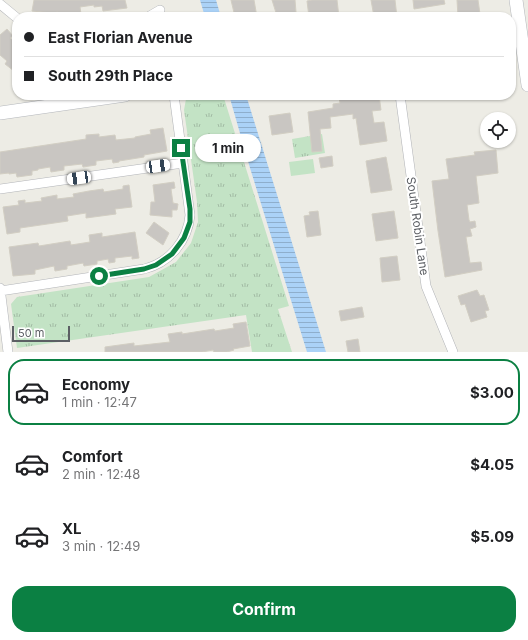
<!DOCTYPE html>
<html lang="en">
<head>
<meta charset="utf-8">
<style>
	:root { --surface:#fff; --page:#f6f6f6; --text:#202124; --muted:#757577; --line:#e0e0e0; --accent:#0b8043 }
	body { margin:0; font-family:Inter,sans-serif; background:var(--page); color:var(--text); height:100vh; display:flex; flex-direction:column; font-size:15px; white-space:nowrap }
	* { box-sizing:border-box; margin:0 }
	p { font-size:13px; color:var(--muted) }
	.icon { flex:none; width:22px; height:22px; fill:none; stroke:currentColor; stroke-width:2; stroke-linecap:round; stroke-linejoin:round }
	.map { position:relative; height:352px; overflow:hidden }
	.details { display:flex; flex-direction:column; background:var(--surface); flex:1 }
	.details>* { flex:none }
	.hud { position:absolute; left:12px; top:12px; width:504px; height:88px; border-radius:16px; box-shadow:0 1px 3px #0004; display:grid; align-content:center; height:88px; padding:0 12px; background:var(--surface) }
	.fabs { position:absolute; left:480px; top:112px; display:grid; gap:8px }
	.fabs a { display:grid; place-items:center; width:36px; height:36px; border-radius:50%; background:var(--surface); box-shadow:0 1px 3px #0004; font-size:20px }
	.scale { position:absolute; left:12px; bottom:10px; width:58px; box-sizing:border-box; padding-left:4px; border:2px solid #5c5f64; border-top:0; font-size:11px; line-height:14px; white-space:nowrap; color:#5c5f64; -webkit-text-stroke:3px #fff; paint-order:stroke }
	.end { position:absolute; width:18px; height:18px; margin:-9px; border:5px solid #0b8043; background:#fff; box-shadow:0 0 0 2px #fff }
	.from { border-radius:50% }
	.bubble { position:absolute; height:28px; border-radius:14px; background:var(--surface); box-shadow:0 1px 3px #0004; font-size:13px; font-weight:700; line-height:28px; text-align:center }
	.car { position:absolute; width:12px; height:24px; margin:-12px -6px; border-radius:5px; box-shadow:0 0 3px 1px #0007; background:linear-gradient(#fff 24%,#345 0 40%,#fff 0 76%,#345 0 86%,#fff 0) }
	.hud b { display:flex; align-items:center; gap:14px; height:38px; font-size:15px }
	.hud b+b { border-top:1px solid var(--line) }
	.hud i { width:10px; height:10px; background:var(--text) }
	ul { padding:7px 0 0; list-style:none }
	li { display:flex; align-items:center; gap:12px; height:66px; margin:0 8px 6px; padding:0 4px; border:2px solid transparent; border-radius:16px }
	li div { flex:1 }
	li b { display:block; font-size:15px }
	li em { font-style:normal; font-weight:700 }
	li.selected { border-color:var(--accent) }
	li>.icon { width:36px; height:36px; stroke-width:1.5 }
	.cta { display:flex; gap:8px; margin-top:auto; padding:8px 12px }
	.cta a { flex:1; height:46px; border-radius:16px; background:var(--accent); color:#fff; font-size:16px; font-weight:700; line-height:46px; text-align:center }
	.map>svg:first-child { display:block }
	.park { fill:url(#park-tufts) }
	.garden { fill:#c3e3c5 }
	.water { fill:url(#water-rules) }
	.building { fill:#c9c6c2; stroke:#d2cec3 }
	.lines { fill:none; stroke-linecap:round; stroke-linejoin:round }
	.minor-casing { stroke:#b2b4b8; stroke-width:10 }
	.secondary-casing { stroke:#b3b6bb; stroke-width:14 }
	.minor { stroke:#fff; stroke-width:9 }
	.secondary { stroke:#fff; stroke-width:13 }
	.route { stroke:#0b8043; stroke-width:5 }
	.labels { text-anchor:middle; dominant-baseline:central; stroke-width:4; stroke-linejoin:round; paint-order:stroke }
	.street-label { font-size:12px; fill:#5c5f64; stroke:#fff }
</style>
</head>
<body>
<div class="map">
<svg width="528" height="352" viewBox="0 0 528 352">
	<defs>
		<pattern id="park-tufts" width="24" height="20" patternUnits="userSpaceOnUse"><rect width="24" height="20" fill="#c3e3c5"/><path d="M3 7l-1-3M5 7V3M7 7l1-3M15 17l-1-3M17 17v-4M19 17l1-3" fill="none" stroke="#a2bba4"/></pattern>
		<pattern id="water-rules" width="6" height="5" patternUnits="userSpaceOnUse"><rect width="6" height="5" fill="#abd2f7"/><path d="M0 2.5h6" fill="none" stroke="#8eaecc"/></pattern>
	</defs>
	<rect width="100%" height="100%" fill="#edece5"/>
	<!-- park -->
	<path class="park" d="M223,95L289,306L278,309L292,352H252L246,315L17,348L11,304L17,297L149,277L176,262L191,243L198,222L197,202L184,110L186,99Z
		M322,134L325,153L295,158L292,139Z"/>
	<!-- garden -->
	<path class="garden" d="M313,159L315,173L291,176L289,162Z"/>
	<!-- water -->
	<path class="water" d="M200,0H216L221,17H205Z
		M229,95H246L326,352H307L250,168Z"/>
	<!-- building -->
	<path class="building" d="M34,0H125L127,8L103,11L102,6L94,7V5L80,7L81,14L59,17L58,12L52,13L32,11Z
		M231,0H254L257,17H235Z
		M272,0H295L296,12L277,16Z
		M312,0H337L339,17H309L307,1Z
		M371,0H395L397,17H374Z
		M413,0H444L445,4L414,9Z
		M457,0H478L480,14L458,17Z
		M7,29L13,36L10,38L17,43V67L14,71L5,64L7,61L0,55V35Z
		M379,95L381,110L372,111L374,123L384,122L387,141L360,145L356,118L353,119V114L330,117L331,128L320,129L322,151L312,152L308,112L333,108V104L340,103L339,98L350,97L351,98Z
		M290,113L293,132L272,135L269,116Z
		M163,128L167,151L144,155V157L119,161V162L113,163L112,159L96,161V165L83,167L82,164L64,166V170L57,171L51,172L50,167L38,169V170L32,171V175L17,177L16,173L9,174V173L0,174V152L86,139V135L99,134V137L115,135L116,140L135,138V137L151,134L150,130Z
		M496,150L498,173L476,176L479,203L467,205L469,220L470,222L475,221L476,227L470,229L472,236L466,237L470,263L481,262L482,270L445,277L438,231L432,181L449,179L446,159L475,155L474,152Z
		M332,156L333,166L321,168L319,158Z
		M386,157L392,190L371,193L366,161Z
		M174,182L175,188L171,189L173,203L178,204L177,210H172V217L150,215L151,202H155L153,185Z
		M129,185L132,207L115,209L116,214L86,218V213L67,216L68,221L20,228V232L7,234L3,207L19,205L18,201L25,200V203L42,201L41,198L57,195V199L74,197L73,194L89,191L103,189L104,192L123,189V186Z
		M318,211L321,235L307,237L304,216L310,215L309,212Z
		M394,211L398,238L376,241L372,214Z
		M154,222L169,233L163,245L146,233Z
		M135,232L139,258L132,259V256L115,258V262L109,263L108,259L97,261V264L84,266L83,263L67,266V269L55,271L54,266L35,270V274L13,276L9,247L38,243L39,246L70,241L71,245L90,242L89,235L102,233V237Z
		M397,256L400,280L382,282L380,258Z
		M477,290L480,296L484,295L489,310L485,311L487,317L471,322L465,304L461,305L458,296Z
		M362,307L364,317L341,321L339,311Z
		M246,322L250,346L233,349L234,350L227,352H214L213,350L202,352H105V347L134,343V346L170,342L168,334L182,332V334L214,329L215,331L234,328L233,324Z
		M358,339L360,352H348L346,341Z"/>
	<g class="lines">
		<defs>
			<path id="minor" d="M0,4L17,18
				M148,17L160,10
				M400,95L426,286L453,352
				M0,189L183,163
				M0,288L8,352
				M0,291L144,269C169,263 188,241 190,215L174,95"/>
			<path id="secondary" d="M516,0L528,85
				M0,113L125,95"/>
		</defs>
		<!-- minor casing -->
		<use href="#minor" class="minor-casing"/>
		<!-- secondary casing -->
		<use href="#secondary" class="secondary-casing"/>
		<!-- minor -->
		<use href="#minor" class="minor"/>
		<!-- secondary -->
		<use href="#secondary" class="secondary"/>
	</g>
	<g class="lines">
		<!-- route -->
		<path class="route" d="M99,276L144,269L156,265L172,254L184,238L190,222V209L181,148"/>
	</g>
	<g class="labels">
		<!-- street labels -->
		<g class="street-label">
			<text transform="translate(418 226) rotate(82)">South Robin Lane</text>
		</g>
	</g>
</svg>
<div class="fabs">
<a><svg class="icon" aria-label="locate" viewBox="0 0 24 24"><circle cx="12" cy="12" r="6"/><path d="M12 2v4M12 18v4M2 12h4M18 12h4"/></svg></a>
</div>
<div class="scale">50 m</div>
<i class="end from" style="left:99px;top:276px"></i>
<i class="end" style="left:181px;top:148px"></i>
<div class="bubble" style="left:195px;top:134px;width:66px">1 min</div>
<i class="car" style="left:158px;top:166px;rotate:82deg"></i>
<i class="car" style="left:79px;top:178px;rotate:262deg"></i>
<div class="hud">
<b><i class="from"></i>East Florian Avenue</b>
<b><i></i>South 29th Place</b>
</div>
</div>
<section class="details">
<ul>
<li class="selected"><svg class="icon" aria-label="car" viewBox="0 0 24 24"><path d="M5 17H2v-5l4-1 3-4h7l3 4 3 1v5h-3M9 17h6M6 11h13"/><circle cx="7" cy="17" r="2"/><circle cx="17" cy="17" r="2"/></svg><div><b>Economy</b><p>1 min · 12:47</p></div><em>$3.00</em></li>
<li><svg class="icon" aria-label="car" viewBox="0 0 24 24"><path d="M5 17H2v-5l4-1 3-4h7l3 4 3 1v5h-3M9 17h6M6 11h13"/><circle cx="7" cy="17" r="2"/><circle cx="17" cy="17" r="2"/></svg><div><b>Comfort</b><p>2 min · 12:48</p></div><em>$4.05</em></li>
<li><svg class="icon" aria-label="car" viewBox="0 0 24 24"><path d="M5 17H2v-5l4-1 3-4h7l3 4 3 1v5h-3M9 17h6M6 11h13"/><circle cx="7" cy="17" r="2"/><circle cx="17" cy="17" r="2"/></svg><div><b>XL</b><p>3 min · 12:49</p></div><em>$5.09</em></li>
</ul>
<div class="cta"><a>Confirm</a></div>
</section>
</body>
</html>
